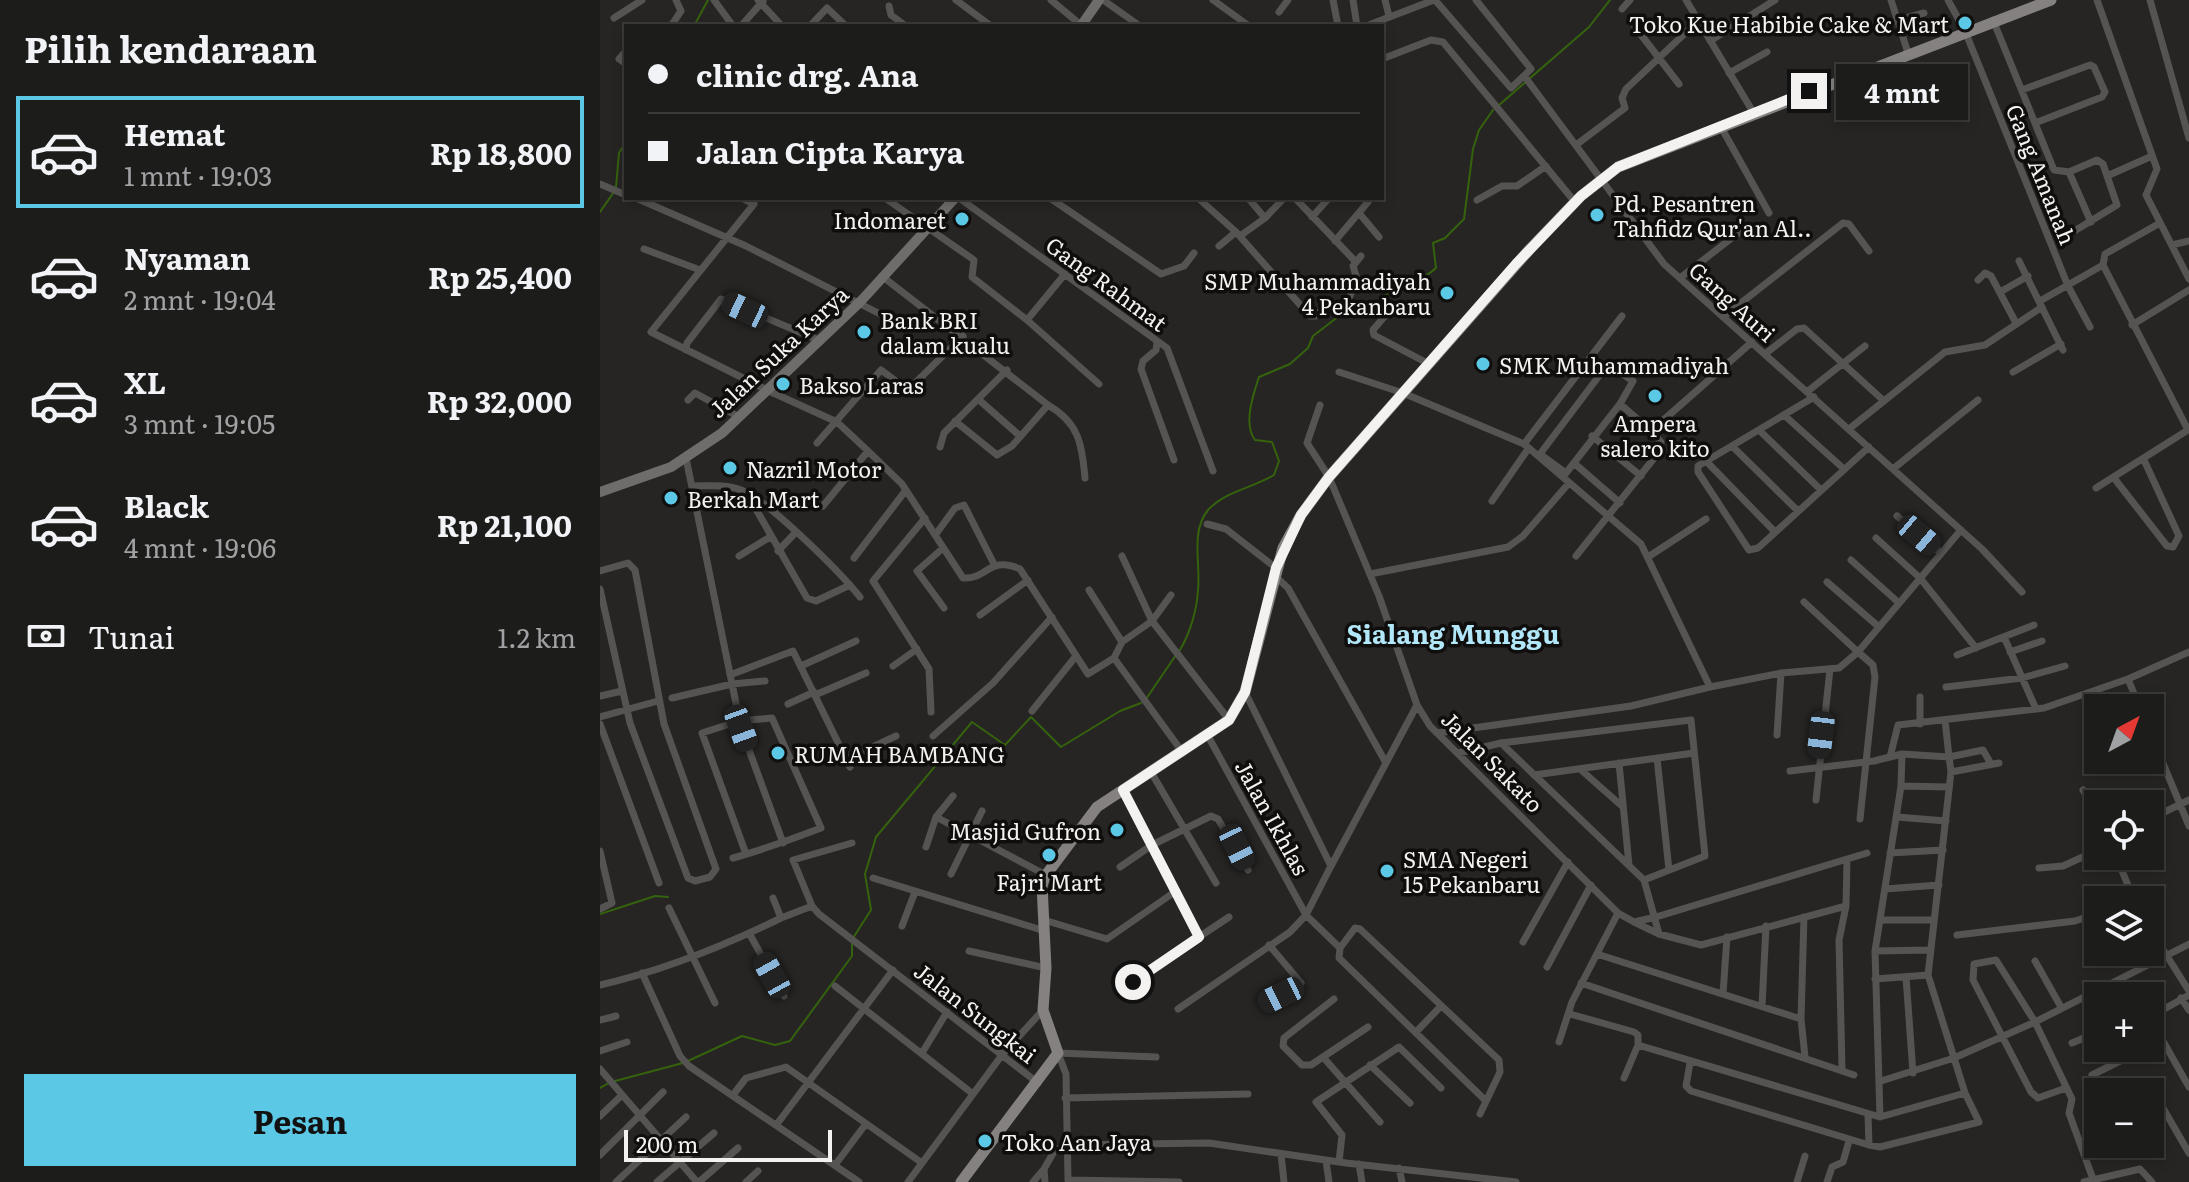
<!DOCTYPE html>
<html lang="id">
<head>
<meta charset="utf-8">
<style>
	:root { --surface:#1c1c1a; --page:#252523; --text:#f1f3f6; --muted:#a0a1a2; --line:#3a3a39; --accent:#5bc8e6 }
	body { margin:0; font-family:Literata,serif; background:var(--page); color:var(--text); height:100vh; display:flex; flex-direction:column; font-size:30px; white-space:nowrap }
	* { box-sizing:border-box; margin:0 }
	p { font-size:26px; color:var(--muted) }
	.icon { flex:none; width:44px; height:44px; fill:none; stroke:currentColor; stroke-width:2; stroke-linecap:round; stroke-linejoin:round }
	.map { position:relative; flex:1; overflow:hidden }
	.sheet { display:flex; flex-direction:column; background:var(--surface); width:600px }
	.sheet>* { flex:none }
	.banner { position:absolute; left:24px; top:24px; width:760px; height:176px; border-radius:0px; box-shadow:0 4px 12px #0003,0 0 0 2px var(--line); display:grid; align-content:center; height:176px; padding:0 24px; background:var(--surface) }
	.needle { width:52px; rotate:41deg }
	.tools { position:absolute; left:1484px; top:694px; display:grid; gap:16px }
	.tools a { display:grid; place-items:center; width:80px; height:80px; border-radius:0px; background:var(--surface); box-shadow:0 4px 12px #0003,0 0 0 2px var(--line); font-size:40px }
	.scale { position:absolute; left:24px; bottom:20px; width:208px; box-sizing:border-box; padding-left:8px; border:4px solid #f3f2f1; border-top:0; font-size:22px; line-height:28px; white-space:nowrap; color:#f3f2f1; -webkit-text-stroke:6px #0f0e0d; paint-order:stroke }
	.end { position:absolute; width:36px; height:36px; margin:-18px; border:10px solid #f3f2f1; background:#111; box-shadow:0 0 0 4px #111 }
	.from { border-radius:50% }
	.bubble { position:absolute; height:56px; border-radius:0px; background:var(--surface); box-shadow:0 4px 12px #0003,0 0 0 2px var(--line); font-size:26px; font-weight:700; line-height:56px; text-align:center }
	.car { position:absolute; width:24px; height:48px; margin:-24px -12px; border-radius:10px; box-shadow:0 0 6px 2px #0007; background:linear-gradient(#222 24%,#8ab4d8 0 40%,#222 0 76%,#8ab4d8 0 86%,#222 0) }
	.banner b { display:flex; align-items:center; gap:28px; height:76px; font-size:30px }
	.banner b+b { border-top:2px solid var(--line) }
	.banner i { width:20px; height:20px; background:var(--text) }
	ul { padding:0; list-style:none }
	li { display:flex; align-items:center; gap:24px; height:112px; margin:0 16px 12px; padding:0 8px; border:4px solid transparent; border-radius:0px }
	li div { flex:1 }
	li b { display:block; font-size:30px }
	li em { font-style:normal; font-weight:700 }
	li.on { border-color:var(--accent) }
	li>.icon { width:72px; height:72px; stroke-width:1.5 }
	h2 { padding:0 24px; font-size:36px; line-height:96px }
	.pay { display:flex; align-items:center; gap:20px; height:88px; padding:0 24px; font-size:30px }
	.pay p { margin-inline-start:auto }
	.action { display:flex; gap:16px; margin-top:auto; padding:16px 24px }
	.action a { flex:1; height:92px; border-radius:0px; background:var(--accent); color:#111; font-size:32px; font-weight:700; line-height:92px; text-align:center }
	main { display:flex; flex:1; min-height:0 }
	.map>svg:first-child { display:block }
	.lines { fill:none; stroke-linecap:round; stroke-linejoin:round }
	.stream { stroke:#35630d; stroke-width:2 }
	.street { stroke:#555453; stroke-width:7 }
	.secondary { stroke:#6f6d6c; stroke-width:10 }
	.primary { stroke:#848180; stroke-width:11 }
	.route { stroke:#f3f2f1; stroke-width:10 }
	.poi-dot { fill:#5bc8e6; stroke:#0f0e0d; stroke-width:3 }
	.labels { text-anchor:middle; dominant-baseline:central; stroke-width:7; stroke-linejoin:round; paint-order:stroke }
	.poi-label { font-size:22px; fill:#f3f2f1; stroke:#0f0e0d; text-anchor:start }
	.street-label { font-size:22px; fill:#f3f2f1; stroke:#0f0e0d }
	.quarter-label { font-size:26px; font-weight:bold; fill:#b1e7f8; stroke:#0f0e0d }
</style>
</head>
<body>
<main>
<section class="sheet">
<h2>Pilih kendaraan</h2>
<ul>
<li class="on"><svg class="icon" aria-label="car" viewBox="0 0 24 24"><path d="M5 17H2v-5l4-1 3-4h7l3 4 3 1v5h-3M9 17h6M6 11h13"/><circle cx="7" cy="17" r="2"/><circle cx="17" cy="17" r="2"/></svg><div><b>Hemat</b><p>1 mnt · 19:03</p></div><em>Rp 18,800</em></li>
<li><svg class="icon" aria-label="car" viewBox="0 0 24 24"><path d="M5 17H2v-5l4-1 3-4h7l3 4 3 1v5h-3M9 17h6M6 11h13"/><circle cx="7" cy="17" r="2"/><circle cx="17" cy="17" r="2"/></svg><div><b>Nyaman</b><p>2 mnt · 19:04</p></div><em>Rp 25,400</em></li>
<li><svg class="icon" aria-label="car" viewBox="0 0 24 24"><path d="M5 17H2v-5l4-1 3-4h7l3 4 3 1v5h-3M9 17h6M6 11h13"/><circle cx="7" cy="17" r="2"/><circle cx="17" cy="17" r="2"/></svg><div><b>XL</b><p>3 mnt · 19:05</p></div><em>Rp 32,000</em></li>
<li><svg class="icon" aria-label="car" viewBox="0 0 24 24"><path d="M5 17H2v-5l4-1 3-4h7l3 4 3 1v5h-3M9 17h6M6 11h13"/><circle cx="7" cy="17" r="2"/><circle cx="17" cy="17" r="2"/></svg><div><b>Black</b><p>4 mnt · 19:06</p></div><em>Rp 21,100</em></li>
</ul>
<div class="pay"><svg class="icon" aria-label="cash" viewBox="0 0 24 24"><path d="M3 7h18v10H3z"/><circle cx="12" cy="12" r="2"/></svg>Tunai<p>1.2 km</p></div>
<div class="action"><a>Pesan</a></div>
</section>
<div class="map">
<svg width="1589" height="1182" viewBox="0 0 1589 1182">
	<rect width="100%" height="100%" fill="#262523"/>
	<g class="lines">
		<!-- stream -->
		<path class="stream" d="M94,26L108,0
			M898,106L989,27L1010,0
			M16,187L19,153L26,142
			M0,212L14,192
			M580,650C590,633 597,610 598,590C601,565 590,532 608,510C625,491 653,488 674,475L679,461L672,442L655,440C643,424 653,395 659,377L690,364L708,348L713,336L739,316C775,323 772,299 797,287C811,280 825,279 836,268L833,243L845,238L864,219L873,149L879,130L893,110
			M546,699L576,655
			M0,914L55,896L68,897
			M253,938L271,910L265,874L276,837L372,722L405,745L431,717L461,747L520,711L541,703
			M88,1061L142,1036L175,1045L190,1041L252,956V944
			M15,1081L83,1063
			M0,1088L9,1083"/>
		<!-- street -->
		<path class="street" d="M114,0L133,26
			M158,0L182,26
			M356,0L391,26
			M451,0L481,25
			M503,0L540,26
			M613,0L649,26
			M733,0L738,26
			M753,0L757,26
			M785,0L789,16
			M835,0L911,88L931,69L876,0
			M1086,0L1153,112
			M1291,0L1308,53
			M1348,0L1365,31L1468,286L1490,327
			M1497,0L1557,169L1546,195L1589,279
			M1550,0L1589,138
			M289,6L291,15L306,26
			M1022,9L1030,0
			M679,12L688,0
			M14,18L42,0
			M1298,20L1324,13
			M1393,20L1454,170L1469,172L1497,160L1503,164L1517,205L1476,230
			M71,26L81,11L76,0
			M141,26L163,1
			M210,26L227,8L246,26
			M766,26L834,0
			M1035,27L1079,84
			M1110,41L1175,0
			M26,51L19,59L26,64
			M782,59L831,40L843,42L975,202
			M1129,73L1167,52
			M925,77L1064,264L1382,549L1422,592
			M1422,90L1490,65L1494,67L1505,92L1502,97L1435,123
			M1121,127L1169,213
			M976,145L1025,108L1022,98L1026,89L1098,21
			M1469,172L1491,222
			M1507,176L1552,156
			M0,184L26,195
			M36,198L146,246L288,318
			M142,198L154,204L51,332L169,391
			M285,198L374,260L372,277L427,320L499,384
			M359,198L567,348L613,471
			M450,198L561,274L584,266L594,253
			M598,198L636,232L710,316H715L729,304
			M695,198L755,261
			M877,200L902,186H917L946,166
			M759,213L779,237
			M712,217L729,198
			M665,218L684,198
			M640,236L665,218L648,198
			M735,241L768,202
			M1572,245L1589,241
			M619,246L636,232
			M44,249L100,270
			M1419,261L1463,350
			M283,277L448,405L412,446L397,455L355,421
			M1080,278L1146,227
			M1378,280L1385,273L1391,276L1416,323
			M1400,292L1428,276
			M750,296L757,279L753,266L761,256
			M1440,301L1503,265
			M785,316L773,330L774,335L829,364
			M1123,317L1243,223L1249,224L1269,251
			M427,320L465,274
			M1532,325L1589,290
			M557,343L556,350L543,361L541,369L574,460
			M86,350L87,343L121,299L221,341
			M1165,354L1197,329L1204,328L1284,401
			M1008,364L1033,381L1020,404L966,473L940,454Z
			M739,372L803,393L924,444L1041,544L1110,687L1181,673L1239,668L1258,652L1273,665L1275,677L1260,819
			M1413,372L1461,344
			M169,391L237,422L268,451L302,484L363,578C387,580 389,555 420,569L488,674L514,658L522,642L489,590
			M1208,391L1265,346
			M1214,397L1098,466V472L1149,550L1158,548L1269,447
			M378,399L420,436
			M88,400L95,393L139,417
			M1020,404L1051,431
			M448,405C479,423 482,444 485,478
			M720,405L707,443L729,477L779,596L817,705L830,726L1018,913L972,1002L959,1042
			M1184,415L1244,469
			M1249,429L1345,352L1385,345L1442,307
			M1159,430L1221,490
			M992,436L1041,476
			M217,443L281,370L308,390L363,336
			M924,444L1022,316
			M1132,446L1198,511
			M340,447L344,433L407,370
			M86,458L141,728L183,843
			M1106,461L1175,532
			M974,463L1020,503
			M1293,469L1378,400
			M1514,478L1567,546L1573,547L1579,536L1544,460
			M92,486C108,486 126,484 141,490C169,501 240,572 260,597
			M1496,488L1588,430L1503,265L1505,254L1560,223
			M149,497L207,598L216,601L250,585
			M892,501L928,449
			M223,506L268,451
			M1297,516L1341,553
			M325,518L273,581L329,669L331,712
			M607,524L626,529L676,568
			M336,534L355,508L364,505L394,564
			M1276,538L1320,578L1376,648
			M343,548L317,571L344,608
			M178,551L195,533
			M139,556L170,537
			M522,556L552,621L629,720
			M976,556L1059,452L1061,442L1051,431L1152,342
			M1048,557L1106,519
			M254,558L306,490
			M1251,560L1299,603
			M0,571L28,563L35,570L64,724L116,869L110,877L95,881L88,878L30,723L0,589
			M770,574L908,547L923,536L969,483
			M675,576L688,588L786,763
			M1227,582L1279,627
			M1204,602L1258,652L1361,530
			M380,615L428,580
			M1404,637L1436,709
			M522,642L552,621L571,595
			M1410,652L1442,641
			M1357,655L1434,625
			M514,658L583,753
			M201,666L256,641
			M293,666L317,649
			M130,675L193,651L250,767
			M1528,679L1540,708
			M1346,687L1422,678L1465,666
			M215,695L266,673
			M0,696L22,691
			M72,698L132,684L165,681
			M188,704L214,692
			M432,711L476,656
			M0,717L58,701
			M1345,720L1349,757L1383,750L1391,764
			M0,724L59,883
			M1320,724V697
			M1550,732L1589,826
			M837,733L1031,706L1110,687
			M1177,735L1181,673
			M333,736L393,683L452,617
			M608,736L706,915L740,948L739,958L886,1101
			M901,743L1044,880L1059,934
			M858,753L901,743L1091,720L1105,856L1044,880
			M1302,754L1301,786L1275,951L1329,950
			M1290,757L1298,725L1444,708L1528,679L1589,652
			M1057,758L1069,870
			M247,759L296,736
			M1019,763L1029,865
			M980,769L1023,807
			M551,772L616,883
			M1351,772L1399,763
			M934,775L1094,753
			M1301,786L1348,787
			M523,790L599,937L533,982
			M1483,790L1498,816
			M1216,800L1230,669
			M336,817L446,875
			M1297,817L1346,821
			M1550,819L1589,800
			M252,843L193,860L212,906L219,914L438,1083
			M326,847L336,817L353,796
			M0,851L12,903L0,909
			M1290,853L1343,850
			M1516,856L1534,900
			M133,858C163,850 192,839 221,828L172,718L139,721L102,733L146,854
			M731,866L817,705
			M520,867L552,845L611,816L618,819L648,870
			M1439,868L1463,866L1498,850
			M351,874L382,811
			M273,878L445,931
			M1285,889L1339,885
			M69,908L115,1003
			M1018,913L1034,922L1056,917L1267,853
			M1204,917L1201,1019L1205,1057
			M181,918L212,906
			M444,920L507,939L576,891
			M1282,920H1334
			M1034,922L1059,934L1101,945L1246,906
			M302,926L315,892
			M1550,929L1589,991
			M149,933L184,996
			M1357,935L1475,921L1498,913
			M599,937L629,917
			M923,942L968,862
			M740,948L755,928L760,929L899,1060L900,1072L880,1114
			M369,951L446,968
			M1275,951L1280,1117
			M997,954L1201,1019
			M1435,961L1461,1007
			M947,967L991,885
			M42,973L80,1056L89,1066L259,1182
			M1306,977L1313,1073
			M1275,979L1328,975
			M981,983L1254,1075
			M0,985C62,971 124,946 181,918L173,898
			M235,986L373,1094
			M1123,994L1127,937
			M1581,998L1589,1010
			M734,999L684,1038L683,1046L702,1065H711L768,1027
			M663,1003L701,983L669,945
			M1162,1006L1166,926
			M578,1009L690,932L706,915L731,866L645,692
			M970,1014L1034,1032L1038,1035V1045L1280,1117L1365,1093
			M1550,1017L1589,995
			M1550,1018L1589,1087
			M0,1020L16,1016
			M816,1032L841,1006
			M1472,1043L1498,1032
			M0,1051L27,1042
			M322,1053L347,1012
			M556,1057L458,1053L466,1074L468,1180L579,1182
			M723,1057L780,1122
			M1090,1063L1086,1086L1091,1091L1269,1145L1280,1147L1379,1122L1365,1093L1328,975L1351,772L1349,757L1302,754L1274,761L1190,771
			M770,1065L810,1103
			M1242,1068L1239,940L1246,906L1247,859
			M0,1069L97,1182
			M1492,1075L1528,1057L1530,1048
			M1024,1078L1038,1045
			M1281,1081L1354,1058L1435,1022L1589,944
			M1466,1088L1438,1098L1431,1092L1373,980L1374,964L1396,960L1435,1022L1472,1099L1469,1113L1493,1179
			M133,1095L146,1078L186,1067L322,1163
			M465,1098L648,1094
			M1560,1103L1589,1153
			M1268,1115L1269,1145
			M0,1116L21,1096
			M177,1124L293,970
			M467,1145L609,1143L746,1163L916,1182
			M681,1154L684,1182
			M0,1155L63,1092
			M726,1161L729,1182
			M739,1162L742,1135L716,1102L799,1047L841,1088
			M759,1164L762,1182
			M235,1165L265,1125
			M799,1168L802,1182
			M16,1182L86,1117
			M57,1182L114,1133
			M99,1182L138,1148
			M146,1182L158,1171
			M308,1182L402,1055L443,1010
			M433,1182L444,1169
			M445,1182L444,1169L456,1148
			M1197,1182L1205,1156
			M1227,1182L1232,1167L1243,1162L1249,1141
			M1484,1182L1540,1169L1552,1182"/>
		<!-- secondary -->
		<path class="secondary" d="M481,26L499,0
			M0,492L71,467L122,433L261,301L355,198"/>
		<!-- primary -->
		<path class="primary" d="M361,1182L458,1053L443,1010L446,968L442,885L446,875L497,807L629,720L645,692L683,548L701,515L729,477L930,249L981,196L1018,167L1451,0"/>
	</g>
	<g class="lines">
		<!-- route -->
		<path class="route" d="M533,982L599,937L523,790L629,720L645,692L676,568L701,515L729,477L916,264L981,196L1018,167L1209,91"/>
	</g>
	<!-- markers -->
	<g class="poi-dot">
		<circle cx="1365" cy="23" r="8"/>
		<circle cx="997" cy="215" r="8"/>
		<circle cx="362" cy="219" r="8"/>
		<circle cx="847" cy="293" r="8"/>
		<circle cx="264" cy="332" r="8"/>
		<circle cx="883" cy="364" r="8"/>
		<circle cx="183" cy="384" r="8"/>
		<circle cx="1055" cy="396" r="8"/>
		<circle cx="130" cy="468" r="8"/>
		<circle cx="71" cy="498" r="8"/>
		<circle cx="178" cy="753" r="8"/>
		<circle cx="517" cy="830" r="8"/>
		<circle cx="449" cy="855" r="8"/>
		<circle cx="787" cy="871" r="8"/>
		<circle cx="385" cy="1141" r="8"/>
	</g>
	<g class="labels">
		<!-- poi labels -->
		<g class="poi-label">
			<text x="1349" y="23" text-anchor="end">Toko Kue Habibie Cake &amp; Mart</text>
			<text x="1013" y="202">Pd. Pesantren<tspan x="1013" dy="25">Tahfidz Qur'an Al..</tspan></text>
			<text x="346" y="219" text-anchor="end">Indomaret</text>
			<text x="831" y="280" text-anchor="end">SMP Muhammadiyah<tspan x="831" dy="25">4 Pekanbaru</tspan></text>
			<text x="280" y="319">Bank BRI<tspan x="280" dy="25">dalam kualu</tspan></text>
			<text x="899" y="364">SMK Muhammadiyah</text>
			<text x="199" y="384">Bakso Laras</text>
			<text x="1055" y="422" text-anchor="middle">Ampera<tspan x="1055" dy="25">salero kito</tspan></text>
			<text x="146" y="468">Nazril Motor</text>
			<text x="87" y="498">Berkah Mart</text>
			<text x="194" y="753">RUMAH BAMBANG</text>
			<text x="501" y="830" text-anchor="end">Masjid Gufron</text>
			<text x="803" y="858">SMA Negeri<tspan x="803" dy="25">15 Pekanbaru</tspan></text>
			<text x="449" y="881" text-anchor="middle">Fajri Mart</text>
			<text x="401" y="1141">Toko Aan Jaya</text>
		</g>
		<!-- street labels -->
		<g class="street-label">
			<text transform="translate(1442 174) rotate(68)">Gang Amanah</text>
			<text transform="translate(507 283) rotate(36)">Gang Rahmat</text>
			<text transform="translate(1133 301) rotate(42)">Gang Auri</text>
			<text transform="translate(178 351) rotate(-43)">Jalan Suka Karya</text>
			<text transform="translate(893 761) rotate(45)">Jalan Sakato</text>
			<text transform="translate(673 817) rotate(61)">Jalan Ikhlas</text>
			<text transform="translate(376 1012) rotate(38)">Jalan Sungkai</text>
		</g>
		<!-- quarter labels -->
		<g class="quarter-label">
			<text x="853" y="632">Sialang Munggu</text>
		</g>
	</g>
</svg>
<div class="tools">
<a><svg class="needle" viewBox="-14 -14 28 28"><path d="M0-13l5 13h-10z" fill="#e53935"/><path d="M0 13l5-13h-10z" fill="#a0a1a2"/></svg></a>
<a><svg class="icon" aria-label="locate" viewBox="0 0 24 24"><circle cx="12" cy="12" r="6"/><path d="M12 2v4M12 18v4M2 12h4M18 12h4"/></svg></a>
<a><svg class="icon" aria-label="layers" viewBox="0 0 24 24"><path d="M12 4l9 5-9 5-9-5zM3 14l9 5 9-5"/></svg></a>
<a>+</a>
<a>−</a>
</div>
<div class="scale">200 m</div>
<i class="end from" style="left:533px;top:982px"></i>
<i class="end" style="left:1209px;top:91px"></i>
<div class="bubble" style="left:1236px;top:64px;width:132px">4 mnt</div>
<i class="car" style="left:145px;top:310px;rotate:295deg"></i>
<i class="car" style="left:1319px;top:535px;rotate:130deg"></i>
<i class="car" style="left:141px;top:728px;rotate:160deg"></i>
<i class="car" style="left:1221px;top:735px;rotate:187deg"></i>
<i class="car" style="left:637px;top:847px;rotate:154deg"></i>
<i class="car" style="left:172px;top:975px;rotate:331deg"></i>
<i class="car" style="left:681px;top:995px;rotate:244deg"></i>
<div class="banner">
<b><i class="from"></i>clinic drg. Ana</b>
<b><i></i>Jalan Cipta Karya</b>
</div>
</div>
</main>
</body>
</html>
